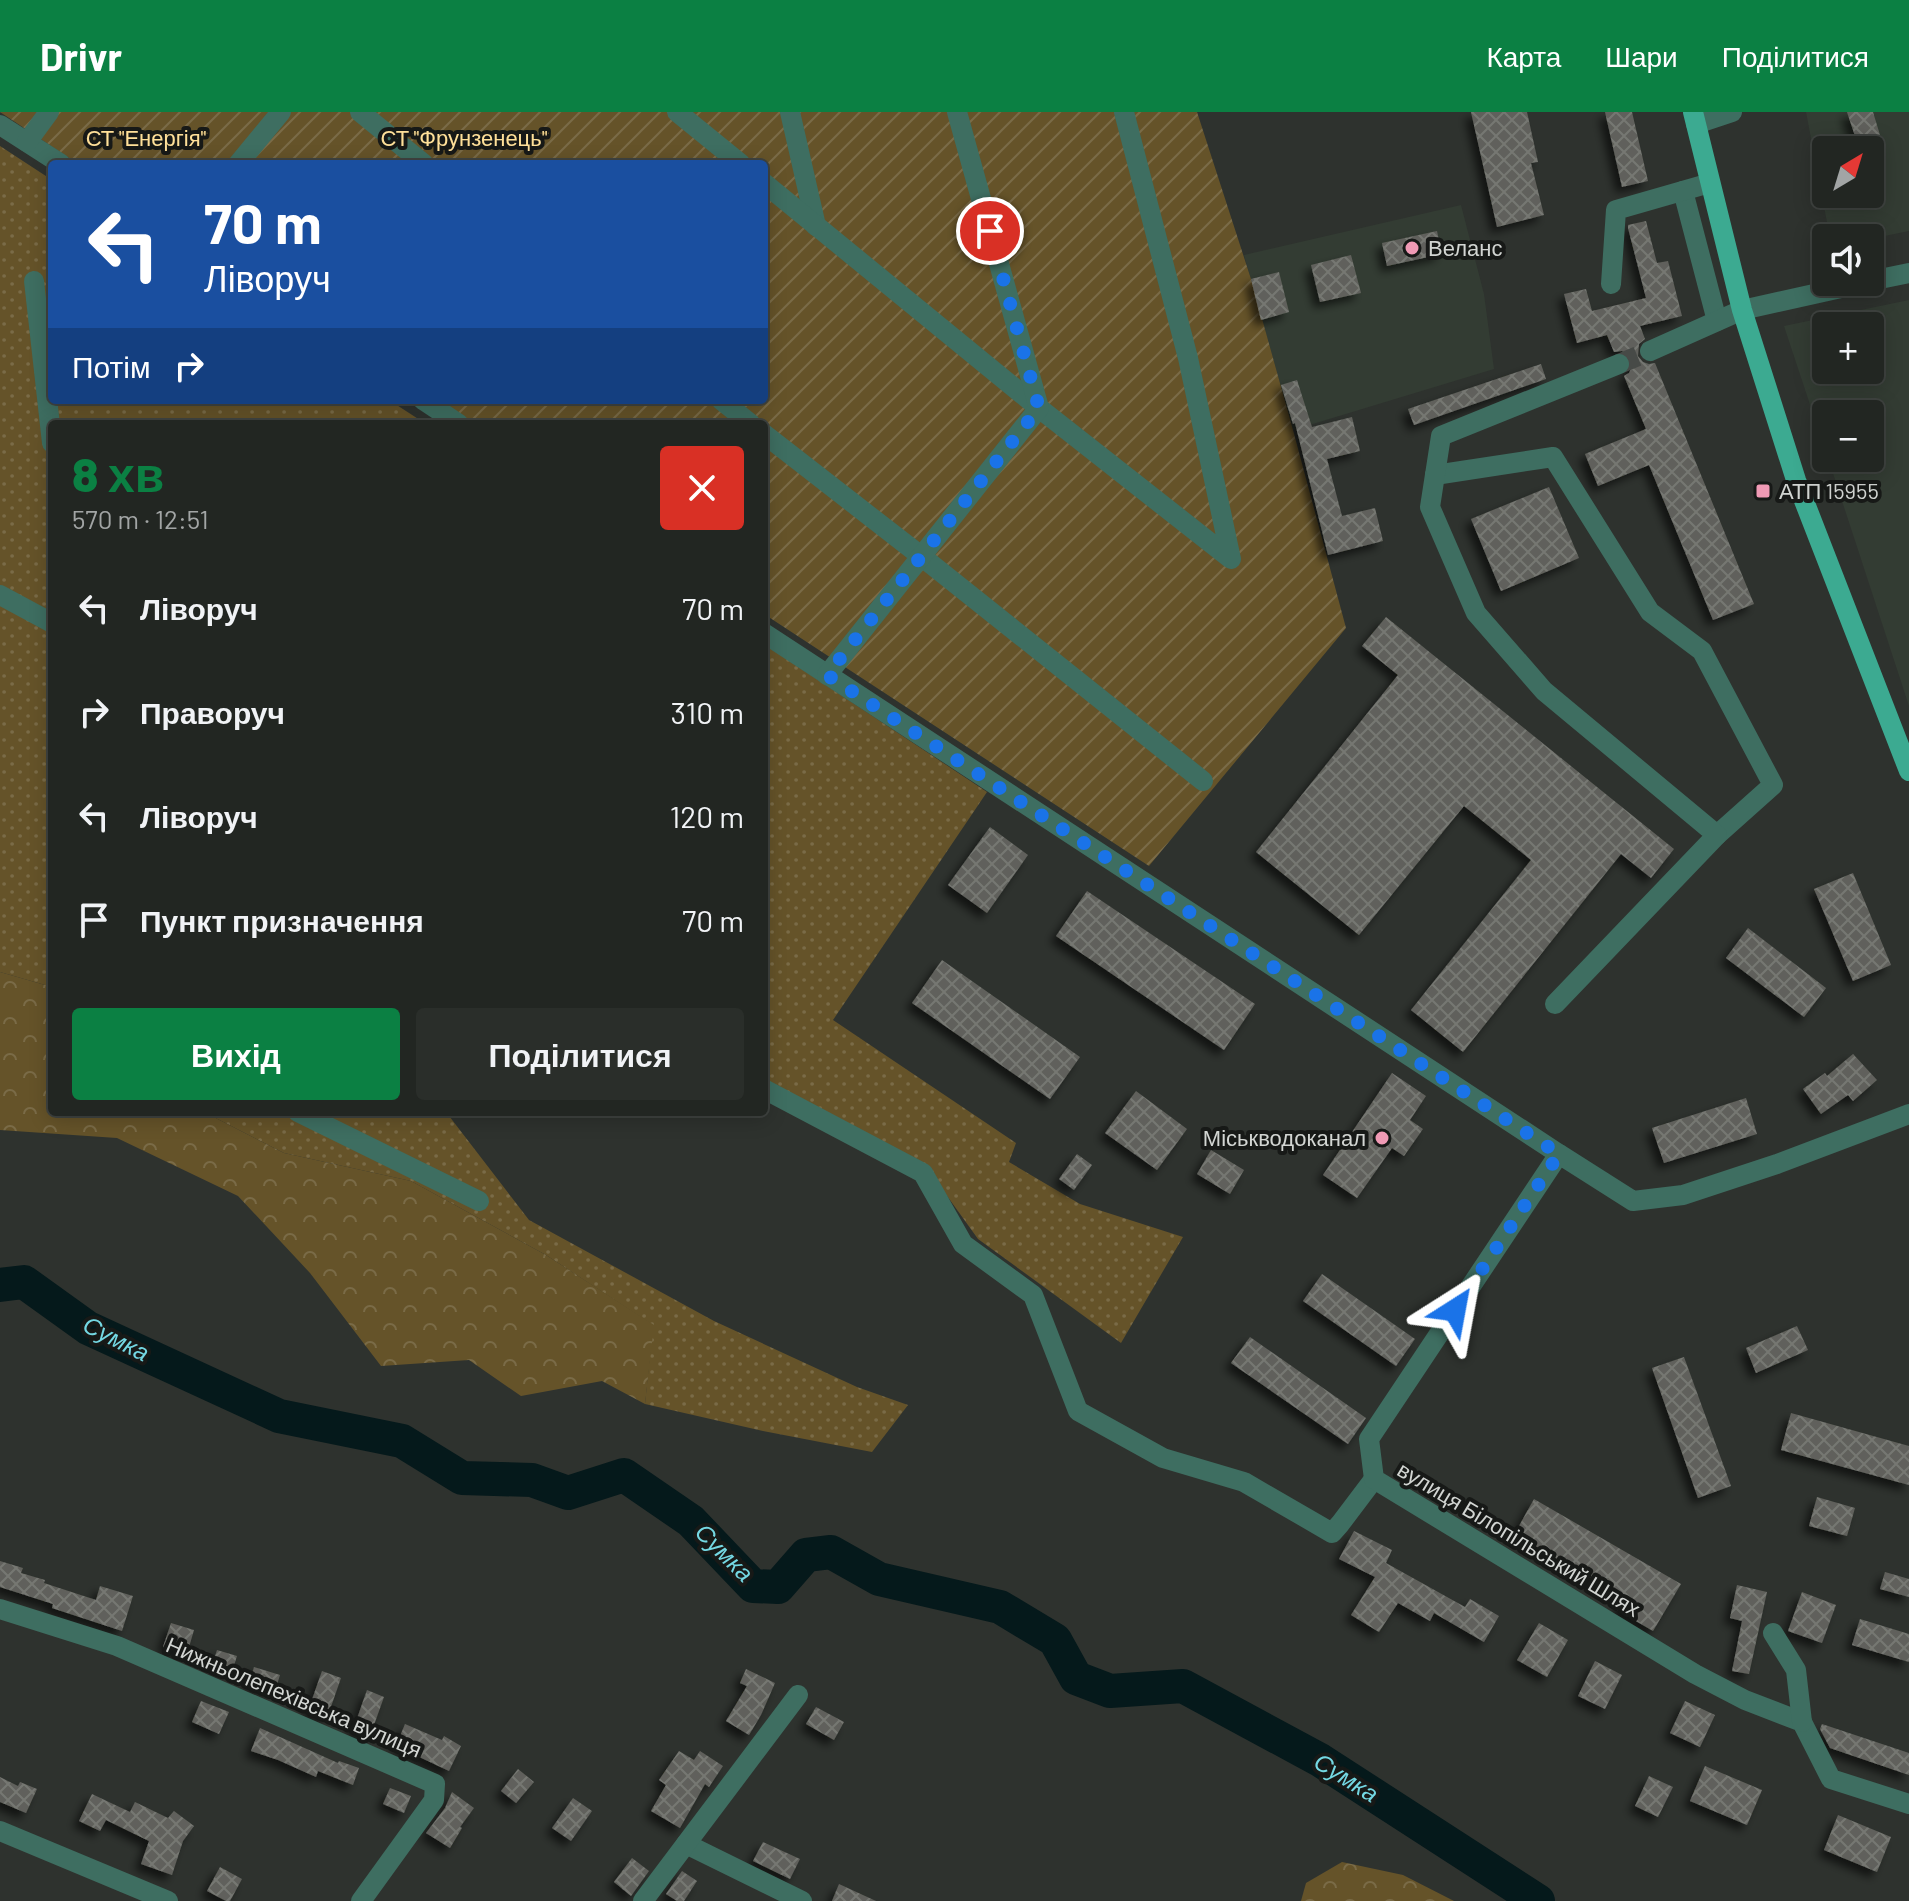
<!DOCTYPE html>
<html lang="uk">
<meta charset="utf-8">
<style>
body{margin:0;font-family:Barlow,sans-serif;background:#2a2e2a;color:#f1f3f6;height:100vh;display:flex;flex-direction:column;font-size:30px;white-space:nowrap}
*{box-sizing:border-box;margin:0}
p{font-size:26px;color:#a2a5a5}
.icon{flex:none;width:44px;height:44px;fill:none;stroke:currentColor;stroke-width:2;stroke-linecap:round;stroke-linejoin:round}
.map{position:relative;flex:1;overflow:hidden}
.sheet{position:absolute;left:48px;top:308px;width:720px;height:696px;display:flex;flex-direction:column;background:#222622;border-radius:8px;box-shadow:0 4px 20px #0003,0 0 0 2px #3f4340}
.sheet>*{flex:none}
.guide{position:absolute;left:48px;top:48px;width:720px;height:244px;border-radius:8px;box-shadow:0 4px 20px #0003,0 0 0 2px #3f4340;background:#1a4fa0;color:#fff;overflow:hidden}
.needle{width:52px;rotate:38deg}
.controls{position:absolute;left:1812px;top:24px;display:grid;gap:16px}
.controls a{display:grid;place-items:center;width:72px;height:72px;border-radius:8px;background:#222622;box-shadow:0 4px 20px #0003,0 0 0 2px #3f4340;font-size:40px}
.pin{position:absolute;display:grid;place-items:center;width:68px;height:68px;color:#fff;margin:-34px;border:4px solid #fff;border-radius:50%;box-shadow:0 2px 8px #0007}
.me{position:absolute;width:88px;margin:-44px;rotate:34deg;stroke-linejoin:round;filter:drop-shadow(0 0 6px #0008)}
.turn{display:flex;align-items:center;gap:28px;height:168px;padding:0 24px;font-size:36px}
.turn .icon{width:104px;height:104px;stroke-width:2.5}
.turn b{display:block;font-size:56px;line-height:68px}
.then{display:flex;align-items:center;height:76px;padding:0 24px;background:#0003;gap:16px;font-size:30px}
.round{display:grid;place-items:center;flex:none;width:84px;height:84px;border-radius:8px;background:#2a2e2a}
.head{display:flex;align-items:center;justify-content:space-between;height:136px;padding:0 24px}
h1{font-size:48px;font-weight:800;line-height:60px;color:#0b8043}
.cta{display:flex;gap:16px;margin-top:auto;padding:16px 24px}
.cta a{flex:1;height:92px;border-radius:8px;background:#0b8043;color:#fff;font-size:32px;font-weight:800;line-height:92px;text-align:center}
.cta a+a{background:#2a2e2a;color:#f1f3f6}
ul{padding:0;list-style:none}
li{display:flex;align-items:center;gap:24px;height:104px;padding:0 24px}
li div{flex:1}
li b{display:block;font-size:30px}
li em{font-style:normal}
header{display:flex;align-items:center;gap:48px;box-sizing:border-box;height:112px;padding:0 40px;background:#0b8043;color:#fff}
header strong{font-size:38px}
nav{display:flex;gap:44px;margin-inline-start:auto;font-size:28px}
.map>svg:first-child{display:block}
.built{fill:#333c33;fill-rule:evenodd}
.grass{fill:url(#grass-dots)}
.forest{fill:url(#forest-crowns)}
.garden{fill:url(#garden-furrows)}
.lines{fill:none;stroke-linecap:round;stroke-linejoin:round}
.river{stroke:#05191b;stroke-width:34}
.building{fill:url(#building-cross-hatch);filter:url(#shadow)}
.minor-tunnel{stroke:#474a47;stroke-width:20;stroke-dasharray:20 10;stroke-linecap:butt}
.minor{stroke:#3e6e61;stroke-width:20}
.major{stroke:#3caa91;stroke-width:20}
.route{stroke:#1a73e8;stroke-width:14;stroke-dasharray:0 25.2}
.poi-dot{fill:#f09ab5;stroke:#171917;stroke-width:3}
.labels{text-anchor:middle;stroke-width:8;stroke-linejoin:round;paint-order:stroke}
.park-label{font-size:22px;fill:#ffe099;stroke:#171917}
.poi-label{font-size:22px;fill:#d2d5d2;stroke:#171917;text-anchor:start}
.street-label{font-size:22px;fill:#d2d5d2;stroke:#171917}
.water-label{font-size:24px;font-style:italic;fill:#74d8e3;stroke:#171917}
</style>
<header>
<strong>Drivr</strong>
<nav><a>Карта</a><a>Шари</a><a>Поділитися</a></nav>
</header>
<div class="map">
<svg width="1909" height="1789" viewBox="0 0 1909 1789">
<defs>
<pattern id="grass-dots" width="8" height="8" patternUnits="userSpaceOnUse" patternTransform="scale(2)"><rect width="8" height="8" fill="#655329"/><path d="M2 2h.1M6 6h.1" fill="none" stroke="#7a6b47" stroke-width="1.8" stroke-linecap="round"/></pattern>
<pattern id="forest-crowns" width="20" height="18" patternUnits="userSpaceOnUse" patternTransform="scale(2)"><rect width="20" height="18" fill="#655329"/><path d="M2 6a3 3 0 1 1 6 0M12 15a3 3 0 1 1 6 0" fill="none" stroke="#7a6b47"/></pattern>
<pattern id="garden-furrows" width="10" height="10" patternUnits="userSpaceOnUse" patternTransform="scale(2)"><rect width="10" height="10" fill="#655329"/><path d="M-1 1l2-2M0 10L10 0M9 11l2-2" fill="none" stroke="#7a6b47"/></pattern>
<pattern id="building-cross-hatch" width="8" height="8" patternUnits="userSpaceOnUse" patternTransform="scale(2)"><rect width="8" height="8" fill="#60615b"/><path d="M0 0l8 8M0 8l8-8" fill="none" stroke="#767772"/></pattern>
<filter id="shadow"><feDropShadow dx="-6" dy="6" stdDeviation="4" flood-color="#0009"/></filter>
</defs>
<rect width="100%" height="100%" fill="#2e322e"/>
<g class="built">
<path d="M1806 0H1909V119L1870 127V126H1830ZM1826 38H1870V82H1826Z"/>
<path d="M1461 93 1484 182 1494 257 1293 318 1244 143Z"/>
<path d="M1909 188V594L1828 346H1870V302H1826V341L1784 214ZM1826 214H1870V258H1826Z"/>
</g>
<g class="grass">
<path d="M0 34 52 68V288H389L426 312H52V875L0 860Z"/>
<path d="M764 532 987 680 833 908 1016 1031 1009 1050 1080 1092 1183 1125 1121 1231 978 1127 927 1056 764 975Z"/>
<path d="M204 1000H446L529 1108 714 1209 857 1275 908 1293 872 1340 763 1319 645 1292 653 1213 546 1143 411 1069 284 1041Z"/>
</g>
<g class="forest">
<path d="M0 860 52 875V1000H204L284 1041 411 1069 546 1143 654 1213 645 1292 602 1269 521 1284 469 1248 381 1254 310 1161 238 1084 117 1026 0 1018Z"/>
<path d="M1342 1750 1403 1763 1454 1789H1301L1306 1771Z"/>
</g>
<path class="garden" d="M0 0H1197L1251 167 1293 318 1346 516 1149 754 764 502V312H474L438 288H764V52H78Z"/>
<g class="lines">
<path class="river" d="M0 1173 24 1170 88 1216 279 1304 402 1329 462 1366 532 1368 568 1381 624 1363 691 1409 753 1474 778 1475 806 1443 831 1440 879 1467 1000 1495 1055 1528 1076 1566 1110 1579 1183 1574 1320 1648 1538 1789"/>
</g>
<g class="building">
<path d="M1471 0H1527L1538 50 1531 51 1544 103 1497 115Z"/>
<path d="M1605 0H1632L1648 69 1622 75Z"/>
<path d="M1847 0H1873L1880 23 1857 30Z"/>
<path d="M1646 109 1657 151 1668 149 1682 204 1640 214 1645 227 1639 232 1638 244 1643 250 1649 252 1655 251 1754 492 1713 508 1649 353 1598 374 1585 342 1646 317 1624 264 1629 261 1632 255 1631 246 1622 239 1614 240 1607 223 1577 231 1564 182 1586 177 1592 199 1646 186 1628 116V113Z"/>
<path d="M1437 119 1442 142 1387 154 1382 131Z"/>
<path d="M1351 143 1361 181 1320 190 1311 153Z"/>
<path d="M1279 160 1289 200 1261 208 1251 167Z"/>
<path d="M1541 252 1546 267 1414 313 1408 297Z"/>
<path d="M1297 268 1312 315 1352 305 1360 339 1327 347 1342 404 1375 396 1383 429 1328 443 1295 311 1293 312 1281 273Z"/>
<path d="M1549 375 1579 446 1501 479 1471 407Z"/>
<path d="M1386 505 1674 737 1651 766 1621 742 1463 940 1411 898 1531 748 1464 694 1359 823 1256 740 1398 563 1362 534Z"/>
<path d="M990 715 1028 743 987 801 948 773Z"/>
<path d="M1853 761 1891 853 1853 869 1814 777Z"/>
<path d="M1087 779 1255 892 1224 938 1056 824Z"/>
<path d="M1748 816 1826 876 1804 905 1726 846Z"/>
<path d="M942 848 1080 945 1050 987 912 891Z"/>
<path d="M1853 942 1877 968 1853 989 1848 983 1821 1002 1803 977 1825 961 1827 964Z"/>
<path d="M1392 961 1426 984 1410 1008 1423 1017 1404 1044 1392 1036 1357 1086 1323 1063Z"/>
<path d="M1136 979 1187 1017 1157 1058 1105 1021Z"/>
<path d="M1746 986 1757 1022 1664 1051 1652 1016Z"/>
<path d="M1211 1038 1244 1058 1230 1082 1197 1062Z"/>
<path d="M1077 1042 1092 1053 1074 1078 1059 1067Z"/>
<path d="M1322 1162 1415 1227 1396 1254 1303 1189Z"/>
<path d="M1797 1214 1808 1238 1756 1261 1746 1236Z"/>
<path d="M1250 1225 1366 1306 1348 1332 1231 1251Z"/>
<path d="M1684 1245 1731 1374 1698 1386 1652 1256Z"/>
<path d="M1791 1301 1909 1334V1373L1781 1338Z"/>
<path d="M1817 1385 1855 1396 1847 1424 1809 1414Z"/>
<path d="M1534 1387 1681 1472 1653 1519 1617 1498 1624 1487 1514 1423Z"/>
<path d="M1354 1419 1392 1438 1386 1451 1465 1495 1470 1487 1499 1504 1484 1530 1434 1501 1430 1509 1398 1491 1379 1520 1351 1503 1375 1465 1339 1447Z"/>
<path d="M0 1449 23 1456 21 1461 45 1468 44 1471 96 1488 100 1474 133 1484 122 1519 52 1496 53 1492 0 1475Z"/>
<path d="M1885 1460 1909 1467V1485L1880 1477Z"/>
<path d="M1737 1473 1767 1480 1749 1562 1732 1559 1742 1509 1730 1506Z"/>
<path d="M1802 1480 1836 1493 1822 1531 1788 1519Z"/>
<path d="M1860 1507 1909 1522V1550L1852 1533Z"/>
<path d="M171 1511 194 1518 187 1542 163 1535Z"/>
<path d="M1539 1511 1568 1528 1547 1565 1517 1548Z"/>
<path d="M217 1538 237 1544 232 1560 212 1554Z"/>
<path d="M1595 1549 1622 1563 1605 1597 1578 1584Z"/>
<path d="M254 1555 280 1563 275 1579 249 1572Z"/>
<path d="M746 1557 775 1571 761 1603 749 1623 726 1609 747 1574 740 1571Z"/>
<path d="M322 1559 341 1566 327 1606 308 1599Z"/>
<path d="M367 1578 384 1585 370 1624 353 1618Z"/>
<path d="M201 1589 229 1600 219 1622 192 1610Z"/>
<path d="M1685 1589 1715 1603 1700 1635 1670 1621Z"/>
<path d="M816 1595 844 1610 834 1628 806 1612Z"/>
<path d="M405 1612 442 1628 444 1624 461 1634 449 1659 396 1634Z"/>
<path d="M1822 1612 1909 1641V1663L1830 1636 1820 1617Z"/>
<path d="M260 1616 338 1651 339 1649 359 1656 353 1673 318 1659 316 1665 278 1648 251 1639Z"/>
<path d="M679 1639 694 1648 700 1639 723 1654 709 1675 705 1672 680 1716 651 1699 666 1673 659 1668Z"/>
<path d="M1705 1654 1762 1678 1747 1713 1690 1689Z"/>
<path d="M518 1657 534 1670 516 1691 501 1679Z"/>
<path d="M1649 1664 1673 1675 1658 1705 1635 1694Z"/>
<path d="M0 1665 18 1674 20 1670 37 1677 26 1701 0 1690Z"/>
<path d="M390 1676 411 1684 404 1701 383 1692Z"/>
<path d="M452 1680 474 1696 460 1715 462 1716 450 1736 426 1721 445 1696Z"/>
<path d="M92 1682 130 1700 135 1690 168 1706 174 1699 194 1714 183 1729 172 1763 141 1752 149 1729 106 1708 100 1719 79 1709Z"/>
<path d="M573 1686 592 1699 571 1729 552 1716Z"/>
<path d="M1838 1703 1891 1725 1877 1760 1824 1738Z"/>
<path d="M763 1730 800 1747 790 1767 753 1749Z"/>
<path d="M632 1746 649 1759 631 1784 614 1770Z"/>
<path d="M220 1755 242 1767 230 1789H226L207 1779Z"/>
<path d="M682 1759 697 1769 684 1789H677L666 1782Z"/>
<path d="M839 1772 876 1789H832Z"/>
</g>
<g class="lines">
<path class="minor-tunnel" d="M1619 252 1650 239"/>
<g class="minor">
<path d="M360 0 424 52"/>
<path d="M677 0 741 52"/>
<path d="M790 0 816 114"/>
<path d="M1696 12 1732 0"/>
<path d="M0 13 61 52"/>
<path d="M27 30 49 0"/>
<path d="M238 52 281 0"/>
<path d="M764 71 1039 296 1231 447 1188 246 1124 0"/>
<path d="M1683 79 1717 209"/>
<path d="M34 169 52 331"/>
<path d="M1870 169 1909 161"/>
<path d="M1611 172 1616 98 1710 71"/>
<path d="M1650 239 1742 198 1868 170"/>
<path d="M423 288 459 312"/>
<path d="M721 288 751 312"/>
<path d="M764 322 921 444 1203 669"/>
<path d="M1435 363 1553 345 1650 500 1702 539 1773 673 1717 723"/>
<path d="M0 483 52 511"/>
<path d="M764 521 1559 1042"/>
<path d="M827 563 1039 296 957 0"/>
<path d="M1555 892 1717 723 1544 579 1476 501 1430 395 1441 324 1619 252"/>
<path d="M764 977 923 1061 963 1132 1033 1183 1078 1299 1163 1346 1244 1370 1332 1421 1340 1412 1374 1367"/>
<path d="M298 1000 479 1089"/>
<path d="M1909 1002 1777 1052 1683 1083 1633 1089 1559 1042 1369 1327 1374 1367 1695 1562 1745 1588 1802 1610 1831 1667 1909 1692"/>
<path d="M0 1497 117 1534 435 1672 434 1688 361 1789"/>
<path d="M1773 1521 1796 1558 1802 1610"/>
<path d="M0 1719 168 1789"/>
<path d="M686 1732 802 1789"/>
<path d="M643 1789 798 1583"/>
</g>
<path class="major" d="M1693 0 1742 198 1796 368 1909 659"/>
</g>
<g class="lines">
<path class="route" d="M990 119 1039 296 827 563 1559 1042 1455 1198"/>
</g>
<g class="poi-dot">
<circle cx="1412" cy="136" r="8"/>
<rect x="1755" y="371" width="16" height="16" rx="4"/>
<circle cx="1382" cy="1026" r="8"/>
</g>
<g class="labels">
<g class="park-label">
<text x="146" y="34">СТ "Енергія"</text>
<text x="464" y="34">СТ "Фрунзенець"</text>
</g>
<g class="poi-label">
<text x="1428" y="144">Веланс</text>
<text x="1779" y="387">АТП 15955</text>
<text x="1366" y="1034" text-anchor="end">Міськводоканал</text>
</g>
<g class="street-label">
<text transform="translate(1519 1427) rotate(31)" y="8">вулиця Білопільський Шлях</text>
<text transform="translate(294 1585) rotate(23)" y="8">Нижньолепехівська вулиця</text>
</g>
<g class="water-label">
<text transform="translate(116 1227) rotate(27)" y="8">Сумка</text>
<text transform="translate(724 1441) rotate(45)" y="8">Сумка</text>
<text transform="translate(1346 1666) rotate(32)" y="8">Сумка</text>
</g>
</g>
</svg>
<div class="controls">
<a><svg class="needle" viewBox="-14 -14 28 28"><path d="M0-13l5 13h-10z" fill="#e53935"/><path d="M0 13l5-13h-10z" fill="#a2a5a5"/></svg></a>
<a><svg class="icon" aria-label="sound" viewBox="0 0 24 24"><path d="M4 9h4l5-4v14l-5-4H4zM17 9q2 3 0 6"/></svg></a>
<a>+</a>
<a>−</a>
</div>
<div class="pin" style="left:990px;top:119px;background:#d93025"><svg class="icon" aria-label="arrive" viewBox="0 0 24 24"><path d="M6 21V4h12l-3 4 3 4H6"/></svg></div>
<svg class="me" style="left:1455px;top:1198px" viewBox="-20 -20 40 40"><path d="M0-17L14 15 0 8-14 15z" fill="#1a73e8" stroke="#fff" stroke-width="4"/></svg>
<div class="guide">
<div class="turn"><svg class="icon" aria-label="left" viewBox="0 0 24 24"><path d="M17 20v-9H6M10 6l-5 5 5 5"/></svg><div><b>70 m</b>Ліворуч</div></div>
<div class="then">Потім<svg class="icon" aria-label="right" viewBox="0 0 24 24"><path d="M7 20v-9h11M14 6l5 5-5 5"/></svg></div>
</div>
<section class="sheet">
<div class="head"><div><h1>8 хв</h1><p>570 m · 12:51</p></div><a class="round" style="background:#d93025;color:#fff"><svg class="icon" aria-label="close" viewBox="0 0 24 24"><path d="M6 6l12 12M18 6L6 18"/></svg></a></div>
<ul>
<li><svg class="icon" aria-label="left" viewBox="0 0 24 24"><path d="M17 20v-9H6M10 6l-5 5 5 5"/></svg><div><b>Ліворуч</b></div><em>70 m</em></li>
<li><svg class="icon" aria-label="right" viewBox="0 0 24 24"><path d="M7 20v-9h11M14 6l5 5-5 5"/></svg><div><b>Праворуч</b></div><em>310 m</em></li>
<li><svg class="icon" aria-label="left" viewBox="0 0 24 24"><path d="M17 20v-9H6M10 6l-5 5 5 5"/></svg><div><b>Ліворуч</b></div><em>120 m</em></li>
<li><svg class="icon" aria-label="arrive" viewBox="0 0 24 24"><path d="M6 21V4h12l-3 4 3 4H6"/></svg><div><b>Пункт призначення</b></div><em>70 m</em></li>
</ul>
<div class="cta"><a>Вихід</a><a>Поділитися</a></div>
</section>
</div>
